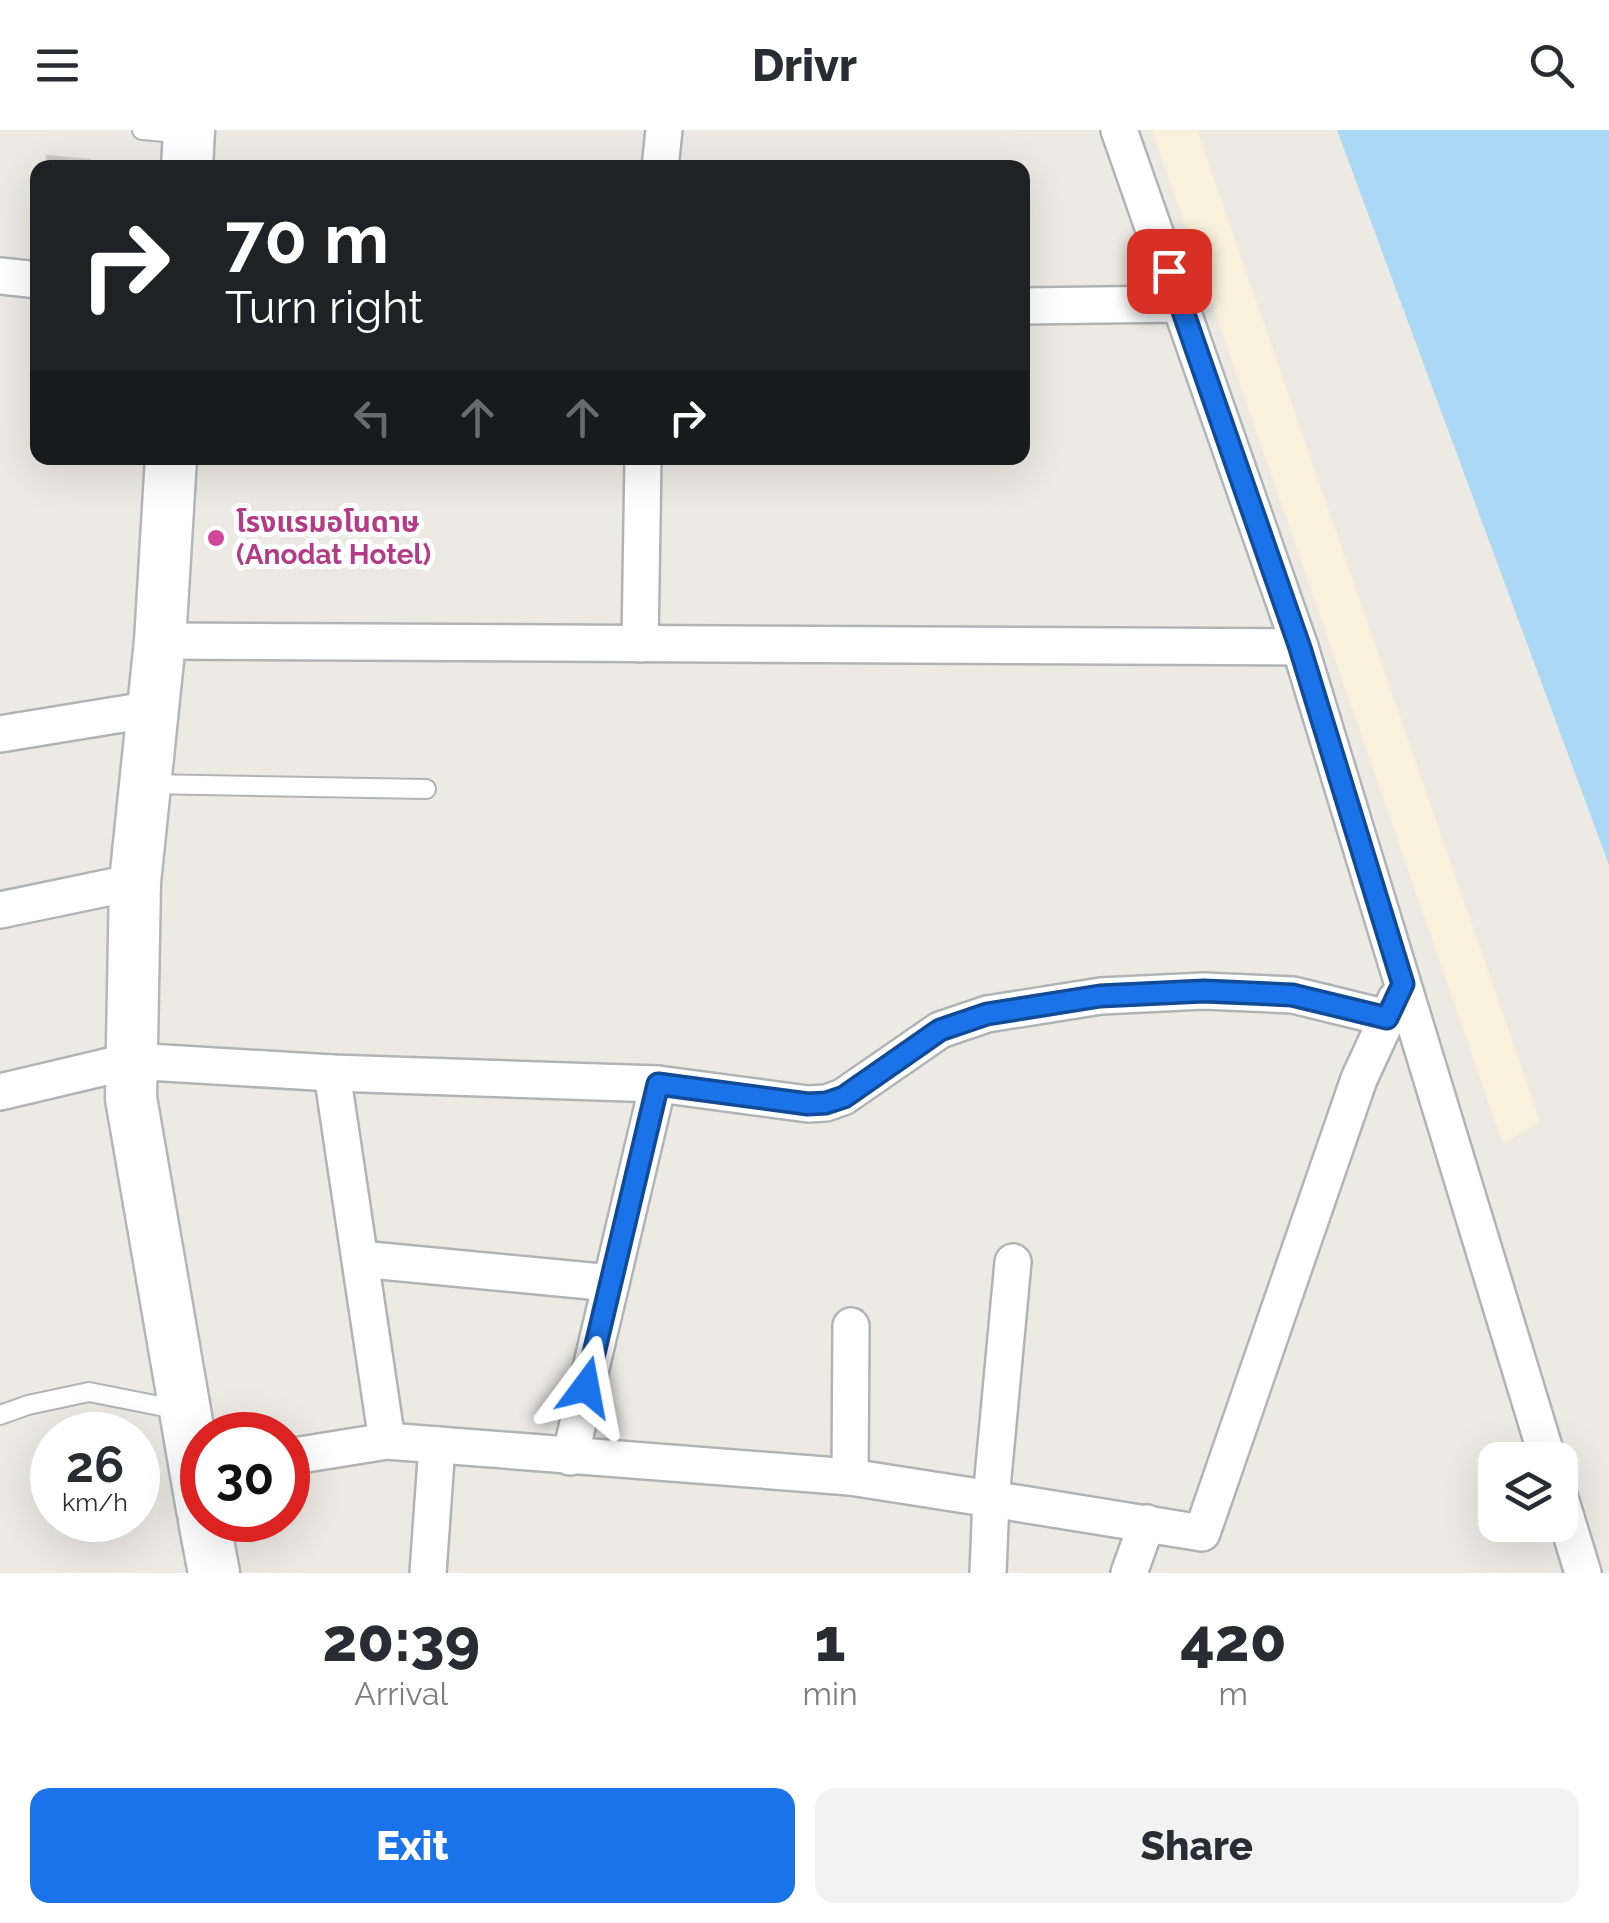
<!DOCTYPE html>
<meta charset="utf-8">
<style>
body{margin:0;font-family:Raleway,"Noto Sans Thai",sans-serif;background:#f2f2f3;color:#2b2b33;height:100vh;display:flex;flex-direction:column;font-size:38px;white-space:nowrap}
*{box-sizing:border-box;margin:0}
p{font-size:32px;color:#7c7c81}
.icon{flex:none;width:55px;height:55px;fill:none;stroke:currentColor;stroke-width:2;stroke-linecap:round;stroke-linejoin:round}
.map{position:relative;height:1443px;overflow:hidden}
.drawer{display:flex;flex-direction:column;background:#fff;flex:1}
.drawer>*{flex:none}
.guide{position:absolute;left:30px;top:30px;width:1000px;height:305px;border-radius:20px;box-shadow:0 10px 40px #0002;background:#202124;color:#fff;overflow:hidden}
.fabs{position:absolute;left:1478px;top:1312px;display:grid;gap:20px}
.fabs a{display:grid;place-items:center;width:100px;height:100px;border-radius:20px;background:#fff;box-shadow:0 10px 40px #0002;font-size:50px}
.speed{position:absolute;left:30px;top:1282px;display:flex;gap:20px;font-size:50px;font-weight:700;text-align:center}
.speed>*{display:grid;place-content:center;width:130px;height:130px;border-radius:50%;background:#fff;box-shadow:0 10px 40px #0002;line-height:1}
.speed small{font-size:25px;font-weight:400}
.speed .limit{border:15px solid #d22;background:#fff;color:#111}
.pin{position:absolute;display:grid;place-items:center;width:85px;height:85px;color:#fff;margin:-42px;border-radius:20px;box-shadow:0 5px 15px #0006}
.me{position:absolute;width:110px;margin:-55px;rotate:13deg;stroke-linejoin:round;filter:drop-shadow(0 0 8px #0008)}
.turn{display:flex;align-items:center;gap:35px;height:210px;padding:0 30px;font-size:45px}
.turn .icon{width:130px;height:130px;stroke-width:2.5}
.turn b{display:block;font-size:70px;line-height:85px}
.lanes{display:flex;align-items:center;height:95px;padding:0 30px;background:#0003;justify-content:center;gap:50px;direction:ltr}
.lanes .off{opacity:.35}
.eta{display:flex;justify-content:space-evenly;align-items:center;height:170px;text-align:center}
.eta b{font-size:60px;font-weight:800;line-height:70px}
.cta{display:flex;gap:20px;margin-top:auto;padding:20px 30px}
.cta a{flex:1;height:115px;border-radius:20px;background:#1a73e8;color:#fff;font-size:40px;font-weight:800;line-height:115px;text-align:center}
.cta a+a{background:#f2f2f3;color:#2b2b33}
header{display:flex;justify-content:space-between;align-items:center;height:130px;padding:0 30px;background:#fff;font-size:45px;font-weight:800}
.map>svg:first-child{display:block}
.commercial{fill:#faf1dc}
.water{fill:#abd8f5}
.building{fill:#c8c5c0;stroke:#d1ccc3;stroke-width:2.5}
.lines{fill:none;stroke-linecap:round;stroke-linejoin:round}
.service-casing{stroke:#b1b4b7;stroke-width:22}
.minor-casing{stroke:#b1b4b7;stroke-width:40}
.secondary-casing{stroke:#b3b6ba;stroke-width:55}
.service{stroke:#fff;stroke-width:18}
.minor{stroke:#fff;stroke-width:35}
.secondary{stroke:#fff;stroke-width:50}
.route-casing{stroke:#114b97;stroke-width:25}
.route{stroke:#1a73e8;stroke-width:18}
.hotel-dot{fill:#d1479c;stroke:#fff;stroke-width:4}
.labels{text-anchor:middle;stroke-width:10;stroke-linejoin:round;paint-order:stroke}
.hotel-label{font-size:28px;font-weight:bold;fill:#b23c85;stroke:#fff;text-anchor:start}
</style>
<header><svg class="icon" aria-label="menu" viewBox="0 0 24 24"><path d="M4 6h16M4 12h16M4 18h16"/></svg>Drivr<svg class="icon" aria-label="search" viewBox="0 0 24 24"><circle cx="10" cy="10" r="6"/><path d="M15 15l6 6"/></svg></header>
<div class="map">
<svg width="1609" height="1443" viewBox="0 0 1609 1443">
<rect width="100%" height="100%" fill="#edeae4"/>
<path class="commercial" d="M1152 0H1197L1540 991 1503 1014Z"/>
<path class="water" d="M1337 0H1609V735Z"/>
<path class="building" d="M47 26 89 30 87 38H46Z"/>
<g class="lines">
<g class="service-casing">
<g id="service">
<path d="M142 0 188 4"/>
<path d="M146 654 426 659"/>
<path d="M0 1285 28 1275 89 1262 180 1280"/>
</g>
</g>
<g class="minor-casing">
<g id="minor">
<path d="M1119 0 1300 517 1548 1330"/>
<path d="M660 38 664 0"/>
<path d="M0 146 38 150"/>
<path d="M1022 176 1181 174"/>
<path d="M160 511 1300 517"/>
<path d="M640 514 643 328"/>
<path d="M0 604 153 579"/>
<path d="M0 780 135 752"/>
<path d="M332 943 387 1311"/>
<path d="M0 962 131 931 332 943 658 954 808 974 826 973 843 967 940 900 987 884 1101 866 1204 861 1293 865 1387 888"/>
<path d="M360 1129 611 1153"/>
<path d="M1013 1132 991 1369 1202 1403 1359 949 1396 869"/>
<path d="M288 1327 387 1311 850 1347 991 1369 988 1443"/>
<path d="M570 1327 658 954"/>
<path d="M850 1347 851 1196"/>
<path d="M1560 1368 1583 1443"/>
<path d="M428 1443 437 1315"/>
<path d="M1129 1443 1147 1393"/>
</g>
</g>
<g class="secondary-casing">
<g id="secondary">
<path d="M187 38 189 0"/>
<path d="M171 328 160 511 135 752 131 968 202 1379"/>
<path d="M204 1390 214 1443"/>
</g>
</g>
<use href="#service" class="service"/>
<use href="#minor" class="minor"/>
<use href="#secondary" class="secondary"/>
</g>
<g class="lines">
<g class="route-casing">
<path id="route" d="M586 1257 658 954 808 974 826 973 844 967 940 900 987 884 1100 866 1204 861 1292 865 1387 888 1403 854 1300 518 1169 141"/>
</g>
<use href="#route" class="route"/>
</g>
<circle class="hotel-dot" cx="216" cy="408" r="10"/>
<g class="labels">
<g class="hotel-label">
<text x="236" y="402">โรงแรมอโนดาษ<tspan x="236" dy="32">(Anodat Hotel)</tspan></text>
</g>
</g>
</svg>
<div class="fabs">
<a><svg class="icon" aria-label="layers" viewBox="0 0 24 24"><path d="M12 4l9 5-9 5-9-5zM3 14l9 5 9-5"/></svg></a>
</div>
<div class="speed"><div>26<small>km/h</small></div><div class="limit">30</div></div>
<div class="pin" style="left:1169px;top:141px;background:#d93025"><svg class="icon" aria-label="arrive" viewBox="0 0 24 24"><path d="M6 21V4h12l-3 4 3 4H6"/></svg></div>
<svg class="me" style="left:586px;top:1257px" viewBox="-20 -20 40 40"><path d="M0-17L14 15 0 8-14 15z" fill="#1a73e8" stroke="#fff" stroke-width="4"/></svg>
<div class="guide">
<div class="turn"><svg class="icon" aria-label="right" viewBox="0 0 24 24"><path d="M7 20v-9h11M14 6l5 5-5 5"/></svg><div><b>70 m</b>Turn right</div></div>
<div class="lanes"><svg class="icon off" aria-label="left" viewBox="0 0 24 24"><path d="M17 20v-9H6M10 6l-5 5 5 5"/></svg><svg class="icon off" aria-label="ahead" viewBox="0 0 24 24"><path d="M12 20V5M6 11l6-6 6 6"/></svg><svg class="icon off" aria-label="ahead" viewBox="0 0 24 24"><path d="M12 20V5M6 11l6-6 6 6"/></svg><svg class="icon" aria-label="right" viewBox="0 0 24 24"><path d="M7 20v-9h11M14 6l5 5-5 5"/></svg></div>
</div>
</div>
<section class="drawer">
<div class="eta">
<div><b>20:39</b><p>Arrival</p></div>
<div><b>1</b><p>min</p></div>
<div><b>420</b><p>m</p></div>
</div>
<div class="cta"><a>Exit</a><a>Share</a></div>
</section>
